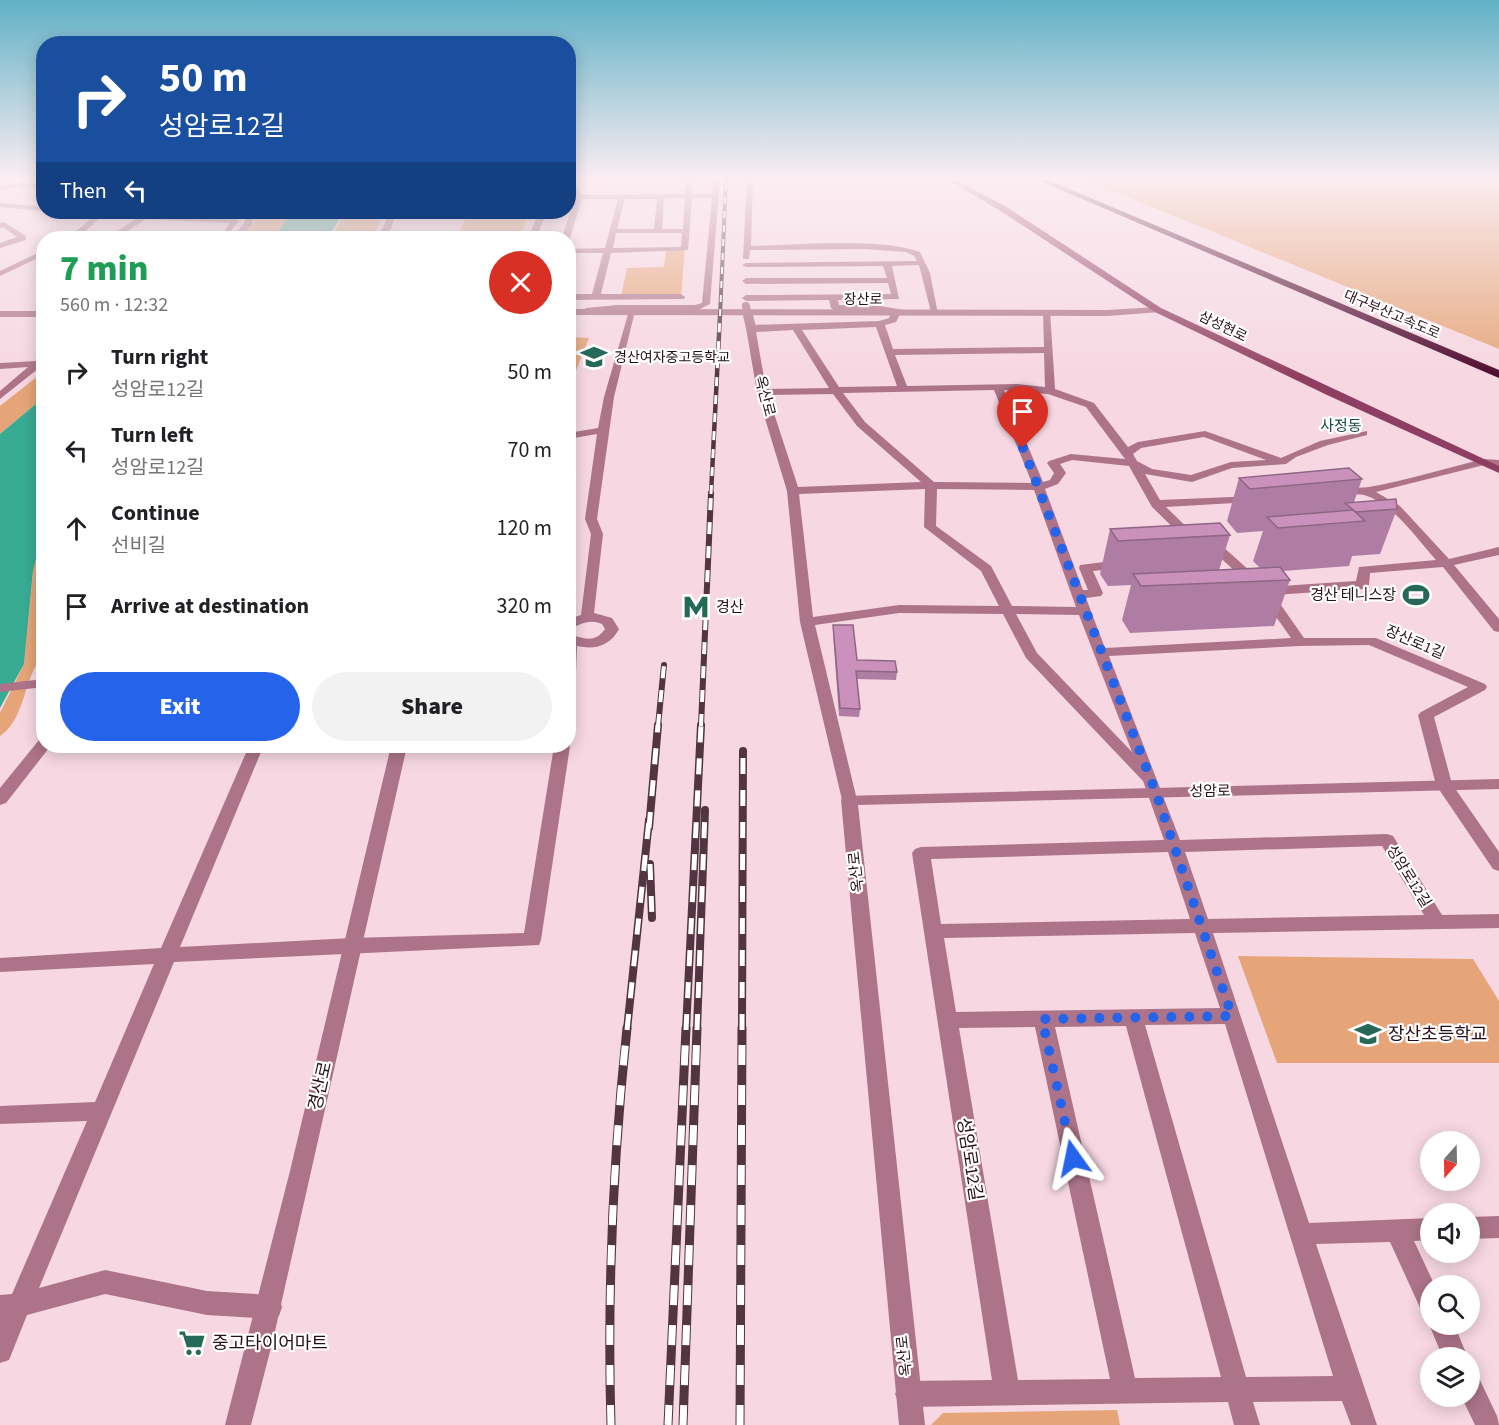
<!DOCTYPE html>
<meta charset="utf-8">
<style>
body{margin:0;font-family:"Source Sans 3","Noto Sans KR",sans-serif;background:#f2f2f2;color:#202124;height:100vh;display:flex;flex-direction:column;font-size:22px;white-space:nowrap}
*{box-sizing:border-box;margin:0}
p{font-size:20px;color:#757577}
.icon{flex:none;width:33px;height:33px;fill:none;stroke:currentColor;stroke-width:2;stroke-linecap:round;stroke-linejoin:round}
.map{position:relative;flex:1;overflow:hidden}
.panel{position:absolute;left:36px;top:231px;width:540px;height:522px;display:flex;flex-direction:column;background:#fff;border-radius:24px;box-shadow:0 3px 15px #0003}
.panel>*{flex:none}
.guide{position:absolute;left:36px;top:36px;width:540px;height:183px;border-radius:24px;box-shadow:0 3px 15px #0003;background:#1a4fa0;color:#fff;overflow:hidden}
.needle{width:39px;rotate:200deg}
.fabs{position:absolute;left:1420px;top:1131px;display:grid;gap:12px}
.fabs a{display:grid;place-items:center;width:60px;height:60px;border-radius:50%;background:#fff;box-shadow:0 3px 15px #0003;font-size:30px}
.pin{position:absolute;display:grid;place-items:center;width:51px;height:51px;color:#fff;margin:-62px -26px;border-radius:50% 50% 50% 0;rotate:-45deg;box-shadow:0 0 6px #0007}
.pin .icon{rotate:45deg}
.me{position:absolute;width:66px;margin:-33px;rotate:348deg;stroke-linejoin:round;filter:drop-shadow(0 0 4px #0008)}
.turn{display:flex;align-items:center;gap:21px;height:126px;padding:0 24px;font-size:27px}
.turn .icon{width:78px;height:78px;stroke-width:2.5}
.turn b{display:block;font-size:42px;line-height:51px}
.then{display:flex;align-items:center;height:57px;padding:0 24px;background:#0003;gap:12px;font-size:22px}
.round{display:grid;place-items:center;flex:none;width:63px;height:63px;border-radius:32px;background:#f2f2f2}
.summary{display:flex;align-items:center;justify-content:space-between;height:102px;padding:0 24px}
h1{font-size:36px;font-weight:800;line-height:45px;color:#1e9e55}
.primary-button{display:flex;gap:12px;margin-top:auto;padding:12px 24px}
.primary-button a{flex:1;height:69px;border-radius:36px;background:#2563eb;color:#fff;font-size:24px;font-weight:800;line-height:69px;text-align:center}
.primary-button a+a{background:#f2f2f2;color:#202124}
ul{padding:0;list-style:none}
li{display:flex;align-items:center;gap:18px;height:78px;padding:0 24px}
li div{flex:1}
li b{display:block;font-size:22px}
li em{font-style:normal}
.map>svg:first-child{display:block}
.green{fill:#e5a579}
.water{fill:#38ac93}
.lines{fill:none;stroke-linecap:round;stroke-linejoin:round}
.minor{fill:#ad7489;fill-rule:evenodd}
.tertiary{fill:#ad7489;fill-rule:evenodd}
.secondary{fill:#8e3e60;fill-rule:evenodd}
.motorway{fill:#4b082a;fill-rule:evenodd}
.rail-far4-casing{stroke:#513641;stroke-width:4}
.rail-far3-casing{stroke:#513641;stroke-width:4.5}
.rail-far2-casing{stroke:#513641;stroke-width:6}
.rail-far1-casing{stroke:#513641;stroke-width:8}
.rail-casing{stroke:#513641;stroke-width:9}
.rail-far4{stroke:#fff;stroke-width:2;stroke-dasharray:7;stroke-linecap:butt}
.rail-far3{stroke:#fff;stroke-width:3;stroke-dasharray:9;stroke-linecap:butt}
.rail-far2{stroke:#fff;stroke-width:4;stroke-dasharray:12;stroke-linecap:butt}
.rail-far1{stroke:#fff;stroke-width:5;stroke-dasharray:16;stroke-linecap:butt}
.rail{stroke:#fff;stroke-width:7;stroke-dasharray:20;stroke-linecap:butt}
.minor-bridge-far1{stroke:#ad7489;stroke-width:8}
.minor-bridge{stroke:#ad7489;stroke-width:10}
.wall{fill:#af7da3}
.building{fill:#cb91bd;stroke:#8e6684;stroke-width:1.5}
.route{stroke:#2563eb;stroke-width:10;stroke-dasharray:0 18}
.labels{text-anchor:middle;stroke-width:4.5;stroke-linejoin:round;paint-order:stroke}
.far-street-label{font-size:14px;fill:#290f1a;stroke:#fff}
.far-poi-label{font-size:14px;fill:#290f1a;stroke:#fff;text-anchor:start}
.street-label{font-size:15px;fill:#290f1a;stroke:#fff}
.far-quarter-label{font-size:15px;fill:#154c3f;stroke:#fff}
.poi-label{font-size:15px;fill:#290f1a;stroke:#fff;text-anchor:end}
.near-poi-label{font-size:18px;fill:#290f1a;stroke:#fff;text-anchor:start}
.near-street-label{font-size:18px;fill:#290f1a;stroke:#fff}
</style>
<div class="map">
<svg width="1499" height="1425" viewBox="0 0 1499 1425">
<rect width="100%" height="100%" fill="#f6d7e2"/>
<g class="green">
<path d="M1086 180H1499V349Z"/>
<path d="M256 212H300L285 221 274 238H241L254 223Z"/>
<path d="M338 212H381L379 226 370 238H331L344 215Z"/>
<path d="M468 212H529L522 231H460Z"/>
<path d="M685 248 681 297H621L627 268 664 267 666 250Z"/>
<path d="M569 337 589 338 573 378H569Z"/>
<path d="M43 372V398L0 434V406Z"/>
<path d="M43 519V656C23 677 26 719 0 736V713L24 664 34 563Z"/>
<path d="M1238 956 1473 959 1499 1001V1063H1277Z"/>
<path d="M1117 1410 1120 1425H931L943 1413Z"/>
</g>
<g class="water">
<path d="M300 212H336L342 215 328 238H274L285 221Z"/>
<path d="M43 398V528L33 571 24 664 0 708V434Z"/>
</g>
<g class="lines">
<g class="minor">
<path d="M568 180H574L582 195 685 194 687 180H693L692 194H712L714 180H720L710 304 696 311H635L614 397 597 519 603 534 594 613 612 618 619 629C610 646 595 650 577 646L575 698 568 702V634C583 638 595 644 605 629L602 624C588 618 581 625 568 629V619L581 615 591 534 585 519 597 434 568 439V433L598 428 604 397 629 311 586 314 582 311 586 308 617 305H695L702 303 712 198H692L688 250 611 253 601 294H681L685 297 684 299 568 300V294H592L603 253H568V249L605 248 618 199H582L570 238H562L575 197ZM664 198H685L683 229H662ZM625 199H657L654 229H617ZM616 233H682L681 247 613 248Z"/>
<path d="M747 180H753L751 246C796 245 879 237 920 252L930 273 938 314 931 312 919 265 892 266 899 299 838 300 839 305H874L904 310 905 312 900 314 896 322 885 325 893 349 1044 347 1043 313 1050 311 1055 389 1094 403 1128 447 1138 442 1205 431 1281 458 1320 441 1367 431V435L1328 445 1296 457 1286 464 1232 468 1192 482 1145 474 1160 500 1255 496 1257 498 1251 502 1166 507 1200 540 1222 546 1268 587 1356 581 1359 567 1436 560C1416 538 1394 504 1364 495 1353 492 1341 499 1332 492 1341 485 1358 489 1369 487 1408 480 1446 468 1484 459L1499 460V466L1484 465 1376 492 1400 506 1449 559 1499 547V555L1454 565 1499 619V632L1494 631 1443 567 1370 573 1369 585 1362 589 1274 595 1304 638H1376L1485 684 1487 687 1485 690 1434 717 1452 784 1499 852V871L1493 869 1436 785 1418 715 1421 712 1468 687 1369 645 1300 646 1109 656 1180 840 1387 834 1393 836 1442 915 1499 914V928L1213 933 1309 1223 1431 1218V1240L1414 1241 1435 1286H1431V1315L1422 1312 1390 1242 1316 1244 1377 1425H1351L1342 1401 1253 1402 1260 1425H1234L1228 1402 908 1407 899 1403 895 1394 899 1385 908 1381 992 1380 912 853 915 849 921 847 1164 840 1143 781 1026 658 1003 614 899 613 815 625 857 800 855 804H843L800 622 787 491 757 392 746 328 751 325 879 321 889 318 891 313 835 311 831 308 829 300 746 301 742 298 746 295 891 294 888 283 746 284 742 281 746 278H887L883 266 746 267 742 265 746 263 917 261 914 256 906 252 865 249 750 250 749 259H743ZM876 327 897 386 839 387 802 330ZM793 330 829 388 766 389 756 332ZM1044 353 1045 387 1017 384 907 386 895 355ZM994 390 1032 483 934 482 865 422 843 393ZM1004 390 1048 394 1086 407 1125 459 1071 454 1049 461 1047 463 1054 473 1050 480 1043 482ZM833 394 857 426 921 482 798 487 768 395ZM1204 437 1266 460 1231 462 1191 475 1152 469 1137 461 1133 454 1141 448ZM1072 460 1129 466 1152 507 1192 546 1214 552 1260 594 1291 638 1105 648 1086 598 1101 596 1103 593 1093 571 1121 568 1127 564 1121 560 1080 565 1079 568 1088 590H1083L1045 489 1058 484 1066 473 1060 464ZM925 489 924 527 981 571 999 606 899 605 813 617 799 494ZM937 489 1034 490 1076 607 1012 606 991 566 936 526ZM1016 614 1079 615 1132 752 1037 653ZM1382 846 1424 915 1208 919 1185 852ZM1168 852 1190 919 941 924 931 859ZM1195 933 1220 1008 956 1012 944 938ZM1225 1024 1333 1376 1246 1377 1145 1025ZM1126 1026 1221 1377 1135 1378 1055 1027ZM1035 1027 1110 1379 1018 1380 959 1028Z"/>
<path d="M19 183 44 184V188L19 187 0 190V186Z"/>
<path d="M0 203 44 207V211L0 207Z"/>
<path d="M62 212H103V215L235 219 239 221 226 236 106 238 136 219H98C89 229 79 238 65 238L84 225 92 217 65 214ZM146 219 230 223 224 232 123 234Z"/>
<path d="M248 212H255L252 225 239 238H231L244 224Z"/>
<path d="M539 212H547L536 238H528Z"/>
<path d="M4 222 26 236V240L0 248V243L17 237 3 227 0 228V223Z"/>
<path d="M44 250V255L0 276V271Z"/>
<path d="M44 356V364L0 399V391L28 367 0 369V363L36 361Z"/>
<path d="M568 744 570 746 541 940 539 945 174 962 39 1288 105 1270 207 1291 270 1295 279 1298 282 1307 279 1316 270 1319 207 1315 105 1294 27 1315 9 1360 0 1363V1295L12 1294 87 1121 0 1124V1106L95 1102 154 964 0 972V958L161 948 249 746H320L312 751 261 752 180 947 352 938 524 933 554 746Z"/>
<path d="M1499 1216V1238L1470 1239V1217Z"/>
<path d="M1431 1319V1324H1454L1468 1358H1443L1429 1324Z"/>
<path d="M1470 1374 1479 1378 1497 1416 1499 1425H1475L1461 1396H1470Z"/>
</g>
<g class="tertiary">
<path d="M389 212H396L391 229 383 238H375L383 228Z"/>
<path d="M1158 307 1161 308V312L1107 316 568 315V309L1107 310Z"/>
<rect x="0" y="311" width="44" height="6"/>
<path d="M44 679V687L0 692V684Z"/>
<path d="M44 739V746H51L49 748 6 803 0 805V788L39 740Z"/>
<path d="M391 746H407L273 1340 251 1425H225L290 1171Z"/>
<path d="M1499 779V789L858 805 925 1425H899L841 800 843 796Z"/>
</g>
<path class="secondary" d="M948 180H955L1005 206 1161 308 1499 466V473L1327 395 1155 312 999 210Z"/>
<path class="motorway" d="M1038 180H1048L1499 370V378Z"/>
<g class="rail-far4-casing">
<path id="rail-far4" d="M720 316 726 180"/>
</g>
<g class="rail-far3-casing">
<path id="rail-far3" d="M711 494 720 315"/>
</g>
<g class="rail-far2-casing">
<g id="rail-far2">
<path d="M658 726 664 665"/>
<path d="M701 726 711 493"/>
</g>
</g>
<g class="rail-far1-casing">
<g id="rail-far1">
<path d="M649 828 658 725"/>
<path d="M650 864 652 918"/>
<path d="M627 1030 649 820"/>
<path d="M686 1030 701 725"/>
<path d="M697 1030 705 810"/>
<path d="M742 1030 743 751"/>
</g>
</g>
<g class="rail-casing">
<g id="rail">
<path d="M611 1425C607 1292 613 1160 627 1028"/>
<path d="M668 1425 686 1028"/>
<path d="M683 1425 697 1028"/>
<path d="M740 1425 742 1028"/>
</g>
</g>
<use href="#rail-far4" class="rail-far4"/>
<use href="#rail-far3" class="rail-far3"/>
<use href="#rail-far2" class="rail-far2"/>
<use href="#rail-far1" class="rail-far1"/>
<use href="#rail" class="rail"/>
<path class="minor-bridge-far1" d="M746 306 748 316"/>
<path class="minor-bridge" d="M748 315 751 328"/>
</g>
<g class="wall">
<path d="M1239 478 1362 479 1354 502 1397 509 1380 554 1352 556 1349 566 1283 571 1290 580 1274 626 1130 633 1122 620 1131 585 1108 586 1100 574 1110 529 1230 535 1219 570 1260 568 1253 561 1263 531 1237 533 1227 521Z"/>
<path d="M833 625 857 660 897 672 896 680 857 679 860 709 859 717 839 716 833 633Z"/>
</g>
<g class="building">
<path d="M1349 468 1362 479 1250 489 1239 478Z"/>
<path d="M1396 499 1397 509 1356 512 1345 503Z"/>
<path d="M1353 510 1365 521 1278 528 1267 517Z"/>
<path d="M1220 523 1230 535 1118 541 1110 529Z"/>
<path d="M1280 567 1290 580 1141 586 1133 574Z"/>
<path d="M833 625H853L857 660 895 661 897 672 856 671 860 709 840 708Z"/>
</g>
<linearGradient id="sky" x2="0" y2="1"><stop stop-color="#61b1c6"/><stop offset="0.47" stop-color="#fbedf2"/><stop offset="1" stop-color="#fbedf2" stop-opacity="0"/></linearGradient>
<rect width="1499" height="379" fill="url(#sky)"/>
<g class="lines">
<path class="route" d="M1023 448 1156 793 1232 1016 1042 1019 1073 1158"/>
</g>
<defs>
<g id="school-bare" transform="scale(2.07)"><path d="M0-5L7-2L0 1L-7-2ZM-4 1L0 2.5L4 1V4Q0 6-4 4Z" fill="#266959" stroke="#fff" stroke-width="2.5" paint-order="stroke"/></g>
<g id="stadium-bare" transform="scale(2.07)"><path d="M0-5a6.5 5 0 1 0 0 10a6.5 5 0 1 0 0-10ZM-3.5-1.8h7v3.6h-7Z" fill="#266959" stroke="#fff" stroke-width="2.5" paint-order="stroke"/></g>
<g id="metro-bare" transform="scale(2.07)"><path d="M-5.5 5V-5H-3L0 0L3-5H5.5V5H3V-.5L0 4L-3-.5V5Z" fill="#266959" stroke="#fff" stroke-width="2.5" paint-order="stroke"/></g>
<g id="supermarket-bare" transform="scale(2.07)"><path d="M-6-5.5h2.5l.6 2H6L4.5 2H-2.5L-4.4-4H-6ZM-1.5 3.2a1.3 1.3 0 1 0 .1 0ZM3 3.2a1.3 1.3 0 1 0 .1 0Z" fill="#266959" stroke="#fff" stroke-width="2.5" paint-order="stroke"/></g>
</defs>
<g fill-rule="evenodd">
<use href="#school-bare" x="594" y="357"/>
<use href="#stadium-bare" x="1416" y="595"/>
<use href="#metro-bare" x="696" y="607"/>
<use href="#school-bare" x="1368" y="1034"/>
<use href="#supermarket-bare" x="192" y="1343"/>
</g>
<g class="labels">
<g class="far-street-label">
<text x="863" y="304">장산로</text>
<text transform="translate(1392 314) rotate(23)" y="5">대구부산고속도로</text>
<text transform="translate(1223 326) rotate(26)" y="5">삼성현로</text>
</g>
<g class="far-poi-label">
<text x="614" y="362">경산여자중고등학교</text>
</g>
<g class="street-label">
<text transform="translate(765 396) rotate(75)" y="5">옥산로</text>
<text transform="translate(1415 642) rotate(23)" y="5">장산로1길</text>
<text transform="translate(1210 791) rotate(-1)" y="5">성암로</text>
<text transform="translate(856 872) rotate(-96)" y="5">옥산로</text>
<text transform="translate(1409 876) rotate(58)" y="5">성암로12길</text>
<text transform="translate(904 1356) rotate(-96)" y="5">옥산로</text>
</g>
<g class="far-quarter-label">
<text x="1341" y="431">사정동</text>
</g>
<g class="poi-label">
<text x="1396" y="600">경산 테니스장</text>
<text x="716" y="612" text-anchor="start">경산</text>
</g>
<g class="near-poi-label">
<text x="1388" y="1040">장산초등학교</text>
<text x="212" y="1349">중고타이어마트</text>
</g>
<g class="near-street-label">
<text transform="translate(320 1086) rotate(-77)" y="6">경산로</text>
<text transform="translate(970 1159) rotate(81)" y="6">성암로12길</text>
</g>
</g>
</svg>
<div class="fabs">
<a><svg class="needle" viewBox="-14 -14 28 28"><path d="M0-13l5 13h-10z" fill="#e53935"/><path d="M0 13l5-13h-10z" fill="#757577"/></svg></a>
<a><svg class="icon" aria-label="sound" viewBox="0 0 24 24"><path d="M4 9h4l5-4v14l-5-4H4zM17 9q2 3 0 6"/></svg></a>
<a><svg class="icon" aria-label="search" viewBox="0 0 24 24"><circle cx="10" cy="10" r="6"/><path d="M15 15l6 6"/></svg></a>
<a><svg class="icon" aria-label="layers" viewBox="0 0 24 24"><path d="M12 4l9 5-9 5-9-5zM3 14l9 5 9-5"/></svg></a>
</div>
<div class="pin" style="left:1023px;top:448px;background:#d93025"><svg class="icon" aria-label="arrive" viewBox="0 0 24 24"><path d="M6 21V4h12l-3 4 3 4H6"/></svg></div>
<svg class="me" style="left:1073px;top:1158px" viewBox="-20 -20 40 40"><path d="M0-17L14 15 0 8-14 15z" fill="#2563eb" stroke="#fff" stroke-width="4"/></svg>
<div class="guide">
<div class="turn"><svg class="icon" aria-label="right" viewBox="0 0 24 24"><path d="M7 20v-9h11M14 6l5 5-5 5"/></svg><div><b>50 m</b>성암로12길</div></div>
<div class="then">Then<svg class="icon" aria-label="left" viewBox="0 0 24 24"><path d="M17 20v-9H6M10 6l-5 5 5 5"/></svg></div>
</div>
<section class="panel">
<div class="summary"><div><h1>7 min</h1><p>560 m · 12:32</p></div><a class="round" style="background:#d93025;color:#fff"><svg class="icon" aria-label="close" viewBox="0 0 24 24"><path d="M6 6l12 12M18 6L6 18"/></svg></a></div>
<ul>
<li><svg class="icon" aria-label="right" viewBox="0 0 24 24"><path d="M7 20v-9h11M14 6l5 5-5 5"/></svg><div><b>Turn right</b><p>성암로12길</p></div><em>50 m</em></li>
<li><svg class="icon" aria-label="left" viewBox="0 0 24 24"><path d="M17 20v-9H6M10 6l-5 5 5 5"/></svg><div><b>Turn left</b><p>성암로12길</p></div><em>70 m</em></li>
<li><svg class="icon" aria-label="ahead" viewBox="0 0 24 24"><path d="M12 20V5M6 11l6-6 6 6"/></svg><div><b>Continue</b><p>선비길</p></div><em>120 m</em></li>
<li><svg class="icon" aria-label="arrive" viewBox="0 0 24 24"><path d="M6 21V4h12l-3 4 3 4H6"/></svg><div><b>Arrive at destination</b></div><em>320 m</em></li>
</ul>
<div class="primary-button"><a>Exit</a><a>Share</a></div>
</section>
</div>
